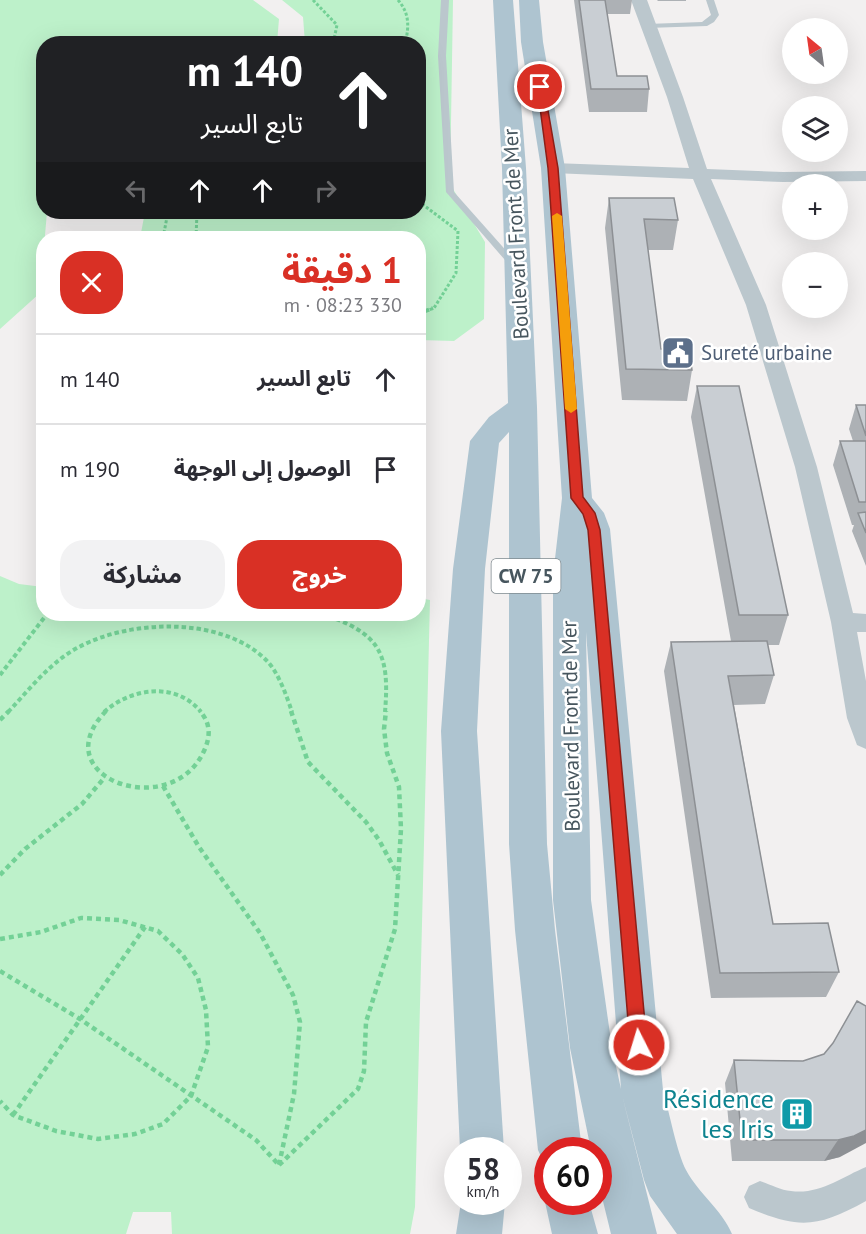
<!DOCTYPE html>
<html lang="ar">
<meta charset="utf-8">
<style>
body{margin:0;font-family:"PT Sans","Noto Sans Arabic",sans-serif;background:#f2f2f3;color:#2b2b33;direction:rtl;height:100vh;display:flex;flex-direction:column;font-size:22px;white-space:nowrap}
*{box-sizing:border-box;margin:0}
p{font-size:20px;color:#7c7c81}
.icon{flex:none;width:33px;height:33px;fill:none;stroke:currentColor;stroke-width:2;stroke-linecap:round;stroke-linejoin:round}
.map{position:relative;flex:1;overflow:hidden;direction:ltr}
.drawer{position:absolute;left:36px;top:231px;width:390px;height:390px;display:flex;flex-direction:column;background:#fff;border-radius:24px;box-shadow:0 6px 24px #0002;direction:rtl}
.drawer>*{flex:none}
.hud{position:absolute;left:36px;top:36px;width:390px;height:183px;border-radius:24px;box-shadow:0 6px 24px #0002;direction:rtl;background:#202124;color:#fff;overflow:hidden}
.needle{width:39px;rotate:331deg}
.tools{position:absolute;left:782px;top:18px;display:grid;gap:12px}
.tools a{display:grid;place-items:center;width:66px;height:66px;border-radius:50%;background:#fff;box-shadow:0 6px 24px #0002;font-size:30px}
.speed{position:absolute;left:444px;top:1137px;display:flex;gap:12px;font-size:30px;font-weight:700;text-align:center}
.speed>*{display:grid;place-content:center;width:78px;height:78px;border-radius:50%;background:#fff;box-shadow:0 6px 24px #0002;line-height:1}
.speed small{font-size:15px;font-weight:400}
.speed .limit{border:9px solid #d22;background:#fff;color:#111}
.pin{position:absolute;display:grid;place-items:center;width:51px;height:51px;color:#fff;margin:-26px;border:3px solid #fff;border-radius:50%;box-shadow:0 2px 6px #0007}
.me{position:absolute;width:66px;margin:-33px;rotate:355deg;stroke-linejoin:round;filter:drop-shadow(0 0 4px #0008)}
.turn{display:flex;align-items:center;gap:21px;height:126px;padding:0 24px;font-size:27px}
.turn .icon{width:78px;height:78px;stroke-width:2.5}
.turn b{display:block;font-size:42px;line-height:51px}
.lanes{display:flex;align-items:center;height:57px;padding:0 24px;background:#0003;justify-content:center;gap:30px;direction:ltr}
.lanes .off{opacity:.35}
.round{display:grid;place-items:center;flex:none;width:63px;height:63px;border-radius:24px;background:#f2f2f3}
.head{display:flex;align-items:center;justify-content:space-between;height:102px;padding:0 24px}
h1{font-size:36px;font-weight:700;line-height:45px;color:#d93025}
.cta{display:flex;gap:12px;margin-top:auto;padding:12px 24px}
.cta a{flex:1;height:69px;border-radius:24px;background:#d93025;color:#fff;font-size:24px;font-weight:700;line-height:69px;text-align:center}
.cta a+a{background:#f2f2f3;color:#2b2b33}
ul{padding:0;list-style:none}
li{display:flex;align-items:center;gap:18px;height:90px;padding:0 24px;border-top:2px solid #e1e1e2}
li div{flex:1}
li b{display:block;font-size:22px}
li em{font-style:normal}
.map>svg:first-child{display:block}
.green{fill:#bdf1ca}
.lines{fill:none;stroke-linecap:round;stroke-linejoin:round}
.path-far2{stroke:#73d196;stroke-width:3;stroke-dasharray:3 2;stroke-linecap:butt}
.path-far1{stroke:#73d196;stroke-width:4;stroke-dasharray:4.5 3;stroke-linecap:butt}
.path{stroke:#73d196;stroke-width:4.5;stroke-dasharray:5 4;stroke-linecap:butt}
.service{fill:#bbc7cd;fill-rule:evenodd}
.minor{fill:#bbc7cd;fill-rule:evenodd}
.primary{fill:#aec4d0;fill-rule:evenodd}
.wall{fill:#adb1b5}
.shaded-wall{fill:#8d9094}
.building{fill:#c9ced3;stroke:#8d9094;stroke-width:1.5}
.route{fill:#d93025;stroke:#8d1f18;stroke-width:1.5}
.slow{fill:#f59e0b}
.labels{text-anchor:middle;stroke-width:5;stroke-linejoin:round;paint-order:stroke}
.shield{fill:#fff;stroke:#7e898e;stroke-width:1.5}
.shield-label{font-size:20px;font-weight:bold;fill:#47565e}
.street-label{font-size:21px;fill:#47565e;stroke:#fff}
.service-label{font-size:21px;fill:#4e5e75;stroke:#fff;text-anchor:start}
.near-culture-label{font-size:26px;fill:#0d838f;stroke:#fff;text-anchor:end}
</style>
<div class="map">
<svg width="866" height="1234" viewBox="0 0 866 1234">
<rect width="100%" height="100%" fill="#f2f0f0"/>
<g class="green">
<path d="M0 0H253L279 19 277 43 44 44V212H47L40 293 0 329Z"/>
<path d="M282 0H453L450 184 485 242 484 319 454 341 419 340 418 238H140L145 212H418V44L305 43 303 17Z"/>
<path d="M0 576 19 584 43 587 44 614H418L419 598 430 600 415 1207 410 1234H172L171 1212H133L126 1234H0Z"/>
</g>
<g class="lines">
<g class="path-far2">
<path d="M313 0 337 25 333 44"/>
<path d="M398 0C410 14 409 27 405 44"/>
<path d="M418 201 458 231 456 273 434 308 429 310"/>
<path d="M163 238 168 212"/>
<path d="M196 238 197 212"/>
</g>
<g class="path-far1">
<path d="M418 314 433 308"/>
<path d="M255 614H261"/>
<path d="M322 614C380 633 390 653 385 712"/>
<path d="M0 675 47 614"/>
<path d="M8 712C30 689 50 662 79 647 131 619 225 616 268 662 279 674 287 697 292 712"/>
<path d="M104 712C131 688 176 681 201 712"/>
</g>
<g class="path">
<path d="M106 711C42 777 169 822 203 753 211 737 211 724 200 711"/>
<path d="M291 711 308 762 366 822 379 840 398 875"/>
<path d="M0 720 9 711"/>
<path d="M163 786 199 847 260 933 293 995 300 1022 294 1094 279 1165"/>
<path d="M0 875 25 849 82 804 105 777"/>
<path d="M0 939 41 932 81 918 119 920 158 931 182 954 198 978 206 1010 208 1047 191 1096 163 1124 135 1134 98 1139 56 1131 13 1115 0 1101"/>
<path d="M0 971 80 1019 256 1140 279 1165"/>
<path d="M13 1115 145 927"/>
<path d="M279 1165 358 1089 364 1071 366 1022 395 929 401 829 399 787 387 753 384 729 386 711"/>
</g>
<g class="service">
<path d="M441 0H449L446 56 454 192 517 263V267H511L446 192 438 56Z"/>
<path d="M706 0H714L719 15 714 22 707 26 647 28 643 26 647 24 702 22 711 15Z"/>
</g>
<g class="minor">
<path d="M631 0H647L683 97 707 169 783 172 866 171V181L783 182 711 179 766 305 817 467 853 613 866 614V632H857L866 681V749L857 745 847 718 831 622 795 467 746 305 693 179 553 173 547 172 544 168 547 164 553 163 689 168 667 97Z"/>
<path d="M866 1167V1201C817 1228 799 1229 749 1208L744 1197 749 1186 760 1181C770 1184 780 1190 791 1191 819 1195 842 1177 866 1167Z"/>
</g>
<g class="primary">
<path d="M493 0H513L526 168 537 407 547 844 555 930 582 1150H548V1167L545 1165 538 1150 515 930 509 844V432L499 443 485 569 477 731 504 1150H460L441 731 453 569 470 441 489 417 508 403 502 168Z"/>
<path d="M519 0H539L543 42 565 168 592 498 604 513 610 529 663 1090C669 1111 677 1153 686 1170 699 1194 722 1210 732 1234H677L650 1196 644 1180 622 1095 657 1234H611L598 1181V1150H591L570 1048 553 900V576L562 498 541 168 521 42ZM586 632 621 1089 612 1048 591 900Z"/>
<path d="M548 1195V1202H589L598 1234H552L545 1202Z"/>
<path d="M461 1202H505L502 1234H456Z"/>
</g>
</g>
<g class="wall">
<path d="M574 0H632L630 14H607L617 76 649 89 647 112H589Z"/>
<path d="M657 0H686V1H658Z"/>
<path d="M609 198 678 220 673 250H648L661 349 692 370 687 401 622 400 605 228Z"/>
<path d="M697 386 788 615 779 645H768L774 675 765 704 734 705 773 924 839 972 826 997 711 998 664 671 671 642 731 641 691 417Z"/>
<path d="M856 405H866V566L852 531 854 525H852L833 465 840 441H853L849 429Z"/>
<path d="M824 1054 840 1157 824 1161H732L725 1083 734 1060 803 1061Z"/>
</g>
<path class="shaded-wall" d="M866 1130V1143L840 1157 824 1161 838 1140Z"/>
<g class="building">
<path d="M579 0H605L617 76H647L649 89H591Z"/>
<path d="M609 198H674L678 220 644 219 661 349H689L692 370 626 369Z"/>
<path d="M697 386H739L788 615H739Z"/>
<path d="M856 405H866V436Z"/>
<path d="M840 441H866V502H859Z"/>
<path d="M866 512V533L858 513Z"/>
<path d="M767 641 774 675 728 676 773 924 828 923 839 972 720 973 671 642Z"/>
<path d="M857 1001 866 1006V1130L854 1136 838 1140H742L734 1060 803 1061 824 1054 833 1043Z"/>
</g>
<path class="route" d="M537 85 544 87 558 168 583 497 595 513 600 530 647 1045 645 1051 639 1053 633 1051 630 1045 588 530 583 514 571 498 548 168Z"/>
<path class="slow" d="M557 213 562 216 577 409 571 413 565 409 552 216Z"/>
<defs>
<g id="civic-square" transform="scale(1.725)"><rect x="-9" y="-9" width="18" height="18" rx="4" fill="#5c6f8a" stroke="#fff"/><path d="M-.6-6.5H3V-4.5H.6V-3L4-1V1h2V6H-6V1h2V-1L-.6-3ZM-1.2 2.5V6h2.4V2.5Z" fill="#fff"/></g>
<g id="building-square" transform="scale(1.725)"><rect x="-9" y="-9" width="18" height="18" rx="4" fill="#0f9aa8" stroke="#fff"/><path d="M-4-6H4V6H1V3H-1V6H-4ZM-2.5-4.3h1.7v1.8h-1.7ZM.8-4.3h1.7v1.8H.8ZM-2.5-1h1.7V.8h-1.7ZM.8-1h1.7V.8H.8Z" fill="#fff"/></g>
</defs>
<g fill-rule="evenodd">
<use href="#civic-square" x="678" y="353"/>
<use href="#building-square" x="797" y="1114"/>
</g>
<g class="labels">
<rect class="shield" x="491.5" y="559" width="69" height="34" rx="4.5"/>
<g class="shield-label">
<text x="526" y="583">CW 75</text>
</g>
<g class="street-label">
<text transform="translate(516 234) rotate(-93)" y="7">Boulevard Front de Mer</text>
<text transform="translate(571 726) rotate(-91)" y="7">Boulevard Front de Mer</text>
</g>
<g class="service-label">
<text x="701" y="360">Sureté urbaine</text>
</g>
<g class="near-culture-label">
<text x="774" y="1108">Résidence<tspan x="774" dy="30">les Iris</tspan></text>
</g>
</g>
</svg>
<div class="tools">
<a><svg class="needle" viewBox="-14 -14 28 28"><path d="M0-13l5 13h-10z" fill="#e53935"/><path d="M0 13l5-13h-10z" fill="#7c7c81"/></svg></a>
<a><svg class="icon" aria-label="layers" viewBox="0 0 24 24"><path d="M12 4l9 5-9 5-9-5zM3 14l9 5 9-5"/></svg></a>
<a>+</a>
<a>−</a>
</div>
<div class="speed"><div>58<small>km/h</small></div><div class="limit">60</div></div>
<div class="pin" style="left:540px;top:87px;background:#d93025"><svg class="icon" aria-label="arrive" viewBox="0 0 24 24"><path d="M6 21V4h12l-3 4 3 4H6"/></svg></div>
<svg class="me" style="left:639px;top:1045px" viewBox="-20 -20 40 40"><circle r="17" fill="#d93025" stroke="#fff" stroke-width="3"/><path d="M0-11L8 9 0 5-8 9z" fill="#fff"/></svg>
<div class="hud">
<div class="turn"><svg class="icon" aria-label="ahead" viewBox="0 0 24 24"><path d="M12 20V5M6 11l6-6 6 6"/></svg><div><b>140 m</b>تابع السير</div></div>
<div class="lanes"><svg class="icon off" aria-label="left" viewBox="0 0 24 24"><path d="M17 20v-9H6M10 6l-5 5 5 5"/></svg><svg class="icon" aria-label="ahead" viewBox="0 0 24 24"><path d="M12 20V5M6 11l6-6 6 6"/></svg><svg class="icon" aria-label="ahead" viewBox="0 0 24 24"><path d="M12 20V5M6 11l6-6 6 6"/></svg><svg class="icon off" aria-label="right" viewBox="0 0 24 24"><path d="M7 20v-9h11M14 6l5 5-5 5"/></svg></div>
</div>
<section class="drawer">
<div class="head"><div><h1>1 دقيقة</h1><p>330 m · 08:23</p></div><a class="round" style="background:#d93025;color:#fff"><svg class="icon" aria-label="close" viewBox="0 0 24 24"><path d="M6 6l12 12M18 6L6 18"/></svg></a></div>
<ul>
<li><svg class="icon" aria-label="ahead" viewBox="0 0 24 24"><path d="M12 20V5M6 11l6-6 6 6"/></svg><div><b>تابع السير</b></div><em>140 m</em></li>
<li><svg class="icon" aria-label="arrive" viewBox="0 0 24 24"><path d="M6 21V4h12l-3 4 3 4H6"/></svg><div><b>الوصول إلى الوجهة</b></div><em>190 m</em></li>
</ul>
<div class="cta"><a>خروج</a><a>مشاركة</a></div>
</section>
</div>
